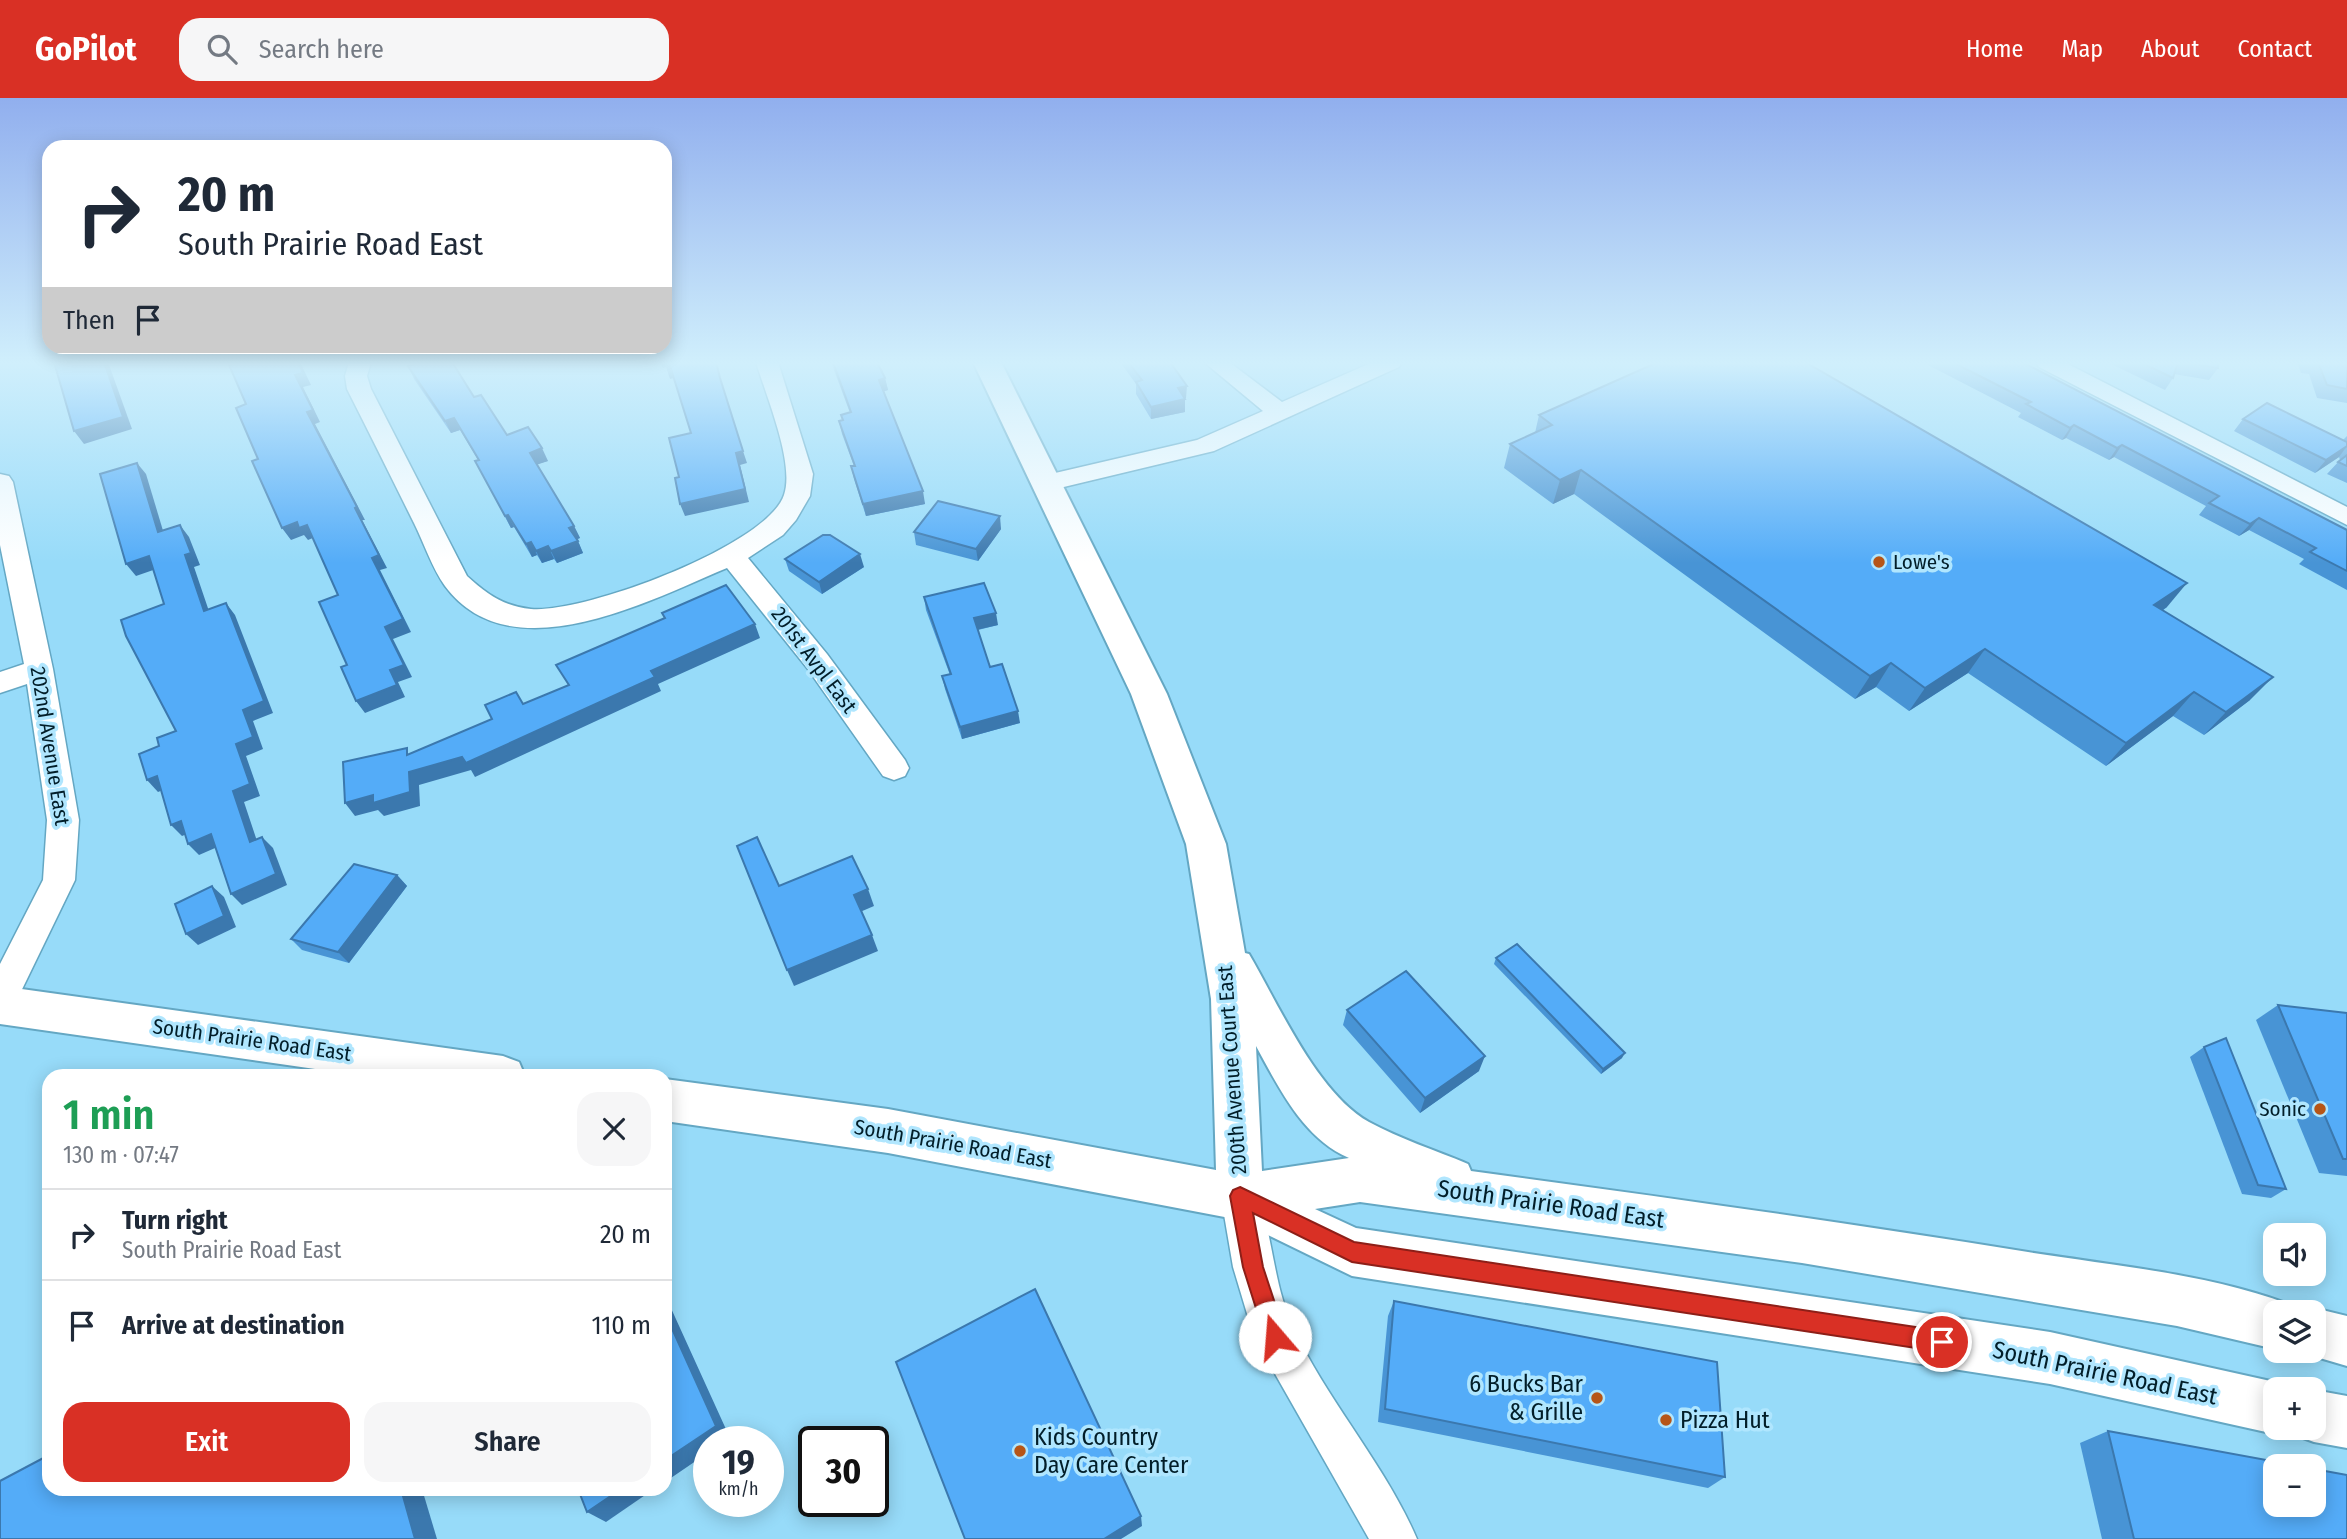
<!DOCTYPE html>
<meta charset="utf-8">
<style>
body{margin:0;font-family:"Fira Sans Condensed",sans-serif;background:#f6f6f7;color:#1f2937;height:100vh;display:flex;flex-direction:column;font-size:26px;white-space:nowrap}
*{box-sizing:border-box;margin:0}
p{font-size:23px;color:#747a83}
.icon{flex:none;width:38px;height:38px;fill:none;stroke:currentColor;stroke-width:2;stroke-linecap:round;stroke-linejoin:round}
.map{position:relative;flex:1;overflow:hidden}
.side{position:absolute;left:42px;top:971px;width:630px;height:427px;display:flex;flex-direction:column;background:#fff;border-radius:21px;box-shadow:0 4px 18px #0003}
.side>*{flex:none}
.guide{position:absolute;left:42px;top:42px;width:630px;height:214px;border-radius:21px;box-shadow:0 4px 18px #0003;background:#fff;color:#1f2937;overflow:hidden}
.fabs{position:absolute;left:2263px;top:1125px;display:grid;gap:14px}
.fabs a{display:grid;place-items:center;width:63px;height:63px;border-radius:14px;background:#fff;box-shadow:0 4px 18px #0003;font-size:35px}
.speed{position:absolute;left:693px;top:1328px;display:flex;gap:14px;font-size:35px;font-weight:700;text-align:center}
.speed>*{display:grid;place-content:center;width:91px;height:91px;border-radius:50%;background:#fff;box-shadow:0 4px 18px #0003;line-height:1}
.speed small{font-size:18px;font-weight:400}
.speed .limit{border:4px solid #111;border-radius:10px;background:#fff;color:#111}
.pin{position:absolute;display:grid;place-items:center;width:60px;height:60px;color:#fff;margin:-30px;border:4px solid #fff;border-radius:50%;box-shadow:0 2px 7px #0007}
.me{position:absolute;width:77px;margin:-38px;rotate:342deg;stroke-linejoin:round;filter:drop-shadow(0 0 5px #0008)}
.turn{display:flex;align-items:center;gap:24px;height:147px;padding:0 21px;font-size:32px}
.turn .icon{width:91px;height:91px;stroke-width:2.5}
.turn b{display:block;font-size:49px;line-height:60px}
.then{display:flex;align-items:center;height:66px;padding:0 21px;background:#0003;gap:14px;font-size:26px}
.round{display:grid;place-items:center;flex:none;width:74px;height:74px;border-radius:21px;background:#f6f6f7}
.head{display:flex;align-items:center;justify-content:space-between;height:119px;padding:0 21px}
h1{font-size:42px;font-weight:600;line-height:52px;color:#1e9e55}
.action{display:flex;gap:14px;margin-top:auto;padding:14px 21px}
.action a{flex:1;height:80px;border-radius:21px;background:#d93025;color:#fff;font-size:28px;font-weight:600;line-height:80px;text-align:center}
.action a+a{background:#f6f6f7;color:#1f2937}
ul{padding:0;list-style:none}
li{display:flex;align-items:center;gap:21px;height:91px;padding:0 21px;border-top:2px solid #e0e1e3}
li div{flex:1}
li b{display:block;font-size:26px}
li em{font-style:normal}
header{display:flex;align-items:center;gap:42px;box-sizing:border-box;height:98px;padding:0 35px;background:#d93025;color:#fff}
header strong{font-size:33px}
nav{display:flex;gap:38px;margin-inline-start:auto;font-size:24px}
.search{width:490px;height:63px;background:#f6f6f7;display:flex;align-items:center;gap:18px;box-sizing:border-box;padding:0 24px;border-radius:21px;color:#747a83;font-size:26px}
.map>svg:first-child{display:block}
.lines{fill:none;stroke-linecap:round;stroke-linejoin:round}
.street-casing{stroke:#64a7c3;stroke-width:3}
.secondary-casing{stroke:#64a7c3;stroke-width:4}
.street{fill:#fff;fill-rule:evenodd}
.secondary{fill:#fff;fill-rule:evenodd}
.wall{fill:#4894d5}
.shaded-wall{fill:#3b78ae}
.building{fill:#54acf8;stroke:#3b78ae;stroke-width:2}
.route{fill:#d93025;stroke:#8d1f18;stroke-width:2}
.poi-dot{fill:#b65517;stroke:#b0e6fe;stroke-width:2.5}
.labels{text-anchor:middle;stroke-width:7;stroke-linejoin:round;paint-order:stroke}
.poi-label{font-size:21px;fill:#021e29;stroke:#b0e6fe;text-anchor:start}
.street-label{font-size:21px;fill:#021e29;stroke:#b0e6fe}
.near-street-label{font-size:24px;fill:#021e29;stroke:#b0e6fe}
.near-poi-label{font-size:24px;fill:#021e29;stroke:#b0e6fe;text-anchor:start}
</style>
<header>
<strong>GoPilot</strong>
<div class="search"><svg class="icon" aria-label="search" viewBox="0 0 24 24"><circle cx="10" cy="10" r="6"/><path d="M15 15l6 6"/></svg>Search here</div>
<nav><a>Home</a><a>Map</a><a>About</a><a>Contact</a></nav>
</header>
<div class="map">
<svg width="2347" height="1441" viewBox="0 0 2347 1441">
<rect width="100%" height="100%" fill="#97dbf9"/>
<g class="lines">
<g class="street-casing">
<g id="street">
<path d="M349 264H371L367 278 371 291 467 478C487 496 503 508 531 511 583 516 767 448 784 397 795 365 766 298 756 264H778L813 376 810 398 796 422 783 437 748 460 827 556 905 662 909 670 905 678 894 682 883 678 807 570 727 470C650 502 511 577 445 488 432 470 424 445 414 425 392 381 370 336 347 291L345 278Z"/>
<path d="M1204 264H1229L1282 304 1373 264H1402L1399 269 1214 353 1047 393 1038 391 1034 385 1038 379 1197 342 1263 313Z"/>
<path d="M2036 264H2064L2347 409V427L2039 269Z"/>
<path d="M0 376 9 378 13 384 53 571 79 722 75 782 12 912 0 916V866L43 782 47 722 27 586 0 595V574L24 566 0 447Z"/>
<path d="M1240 1080 1254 1086C1273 1131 1272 1184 1293 1229 1327 1303 1385 1366 1417 1441H1369L1254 1239 1233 1169 1221 1099 1226 1086Z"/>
</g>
</g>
<g class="secondary-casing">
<g id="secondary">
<path d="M973 264H1001L1167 596 1226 746 1245 855 1249 856C1279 907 1317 995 1369 1024 1400 1041 1435 1052 1468 1066L1471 1073C1657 1098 1843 1124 2028 1154 2110 1167 2217 1177 2293 1208L2295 1214H2275V1251L2177 1228 1802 1165 1360 1104 1315 1111 1356 1130 2050 1234 2275 1284 2294 1292H2275V1330H2290L2275 1336 2050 1286 1352 1178 1235 1121 888 1055 665 1023V981L888 1011 1216 1072 1211 901 1186 746 1131 596ZM1256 948C1279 990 1303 1040 1349 1060L1262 1073Z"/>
<path d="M0 888 503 958 519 964 525 978H364L0 926Z"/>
<path d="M2314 1210 2347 1218V1268L2296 1253H2314V1214H2302Z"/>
<path d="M2314 1292 2347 1298V1350L2314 1344 2295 1337 2293 1330H2314Z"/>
</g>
</g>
<use href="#street" class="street"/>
<use href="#secondary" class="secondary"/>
</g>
<g class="wall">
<path d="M831 264H877L885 280 888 292 884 293 925 406 866 418 854 381 851 368H854L842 336 839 323 842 322 841 317 850 315Z"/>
<path d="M1120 264H1170L1186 300 1184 301 1185 314 1151 321 1136 296V286Z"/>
<path d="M1930 264H2022L2347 432V492L2299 466 2304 461 2249 432 2239 438 2199 417 2206 408 2114 359 2109 362 2066 340 2062 342 2018 319 2021 315 1928 267Z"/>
<path d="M2107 264H2218V270L2209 282 2174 276 2173 280 2165 292Z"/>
<path d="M2297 264H2347V305L2317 300 2309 276 2301 275Z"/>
<path d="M408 268 474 299 507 337 548 363 537 366 574 428 580 440 577 441 583 455 557 465 554 461 542 465 537 457 532 459 514 429 511 430 475 363 478 362 460 332 451 335 414 281Z"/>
<path d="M1539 317 2167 509 2162 513 2250 602 2204 637 2173 618 2106 668 1968 575 1909 613 1876 589 1855 601 1574 396 1553 406 1504 370 1510 346 1535 335Z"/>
<path d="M2243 321 2343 342 2347 338V385L2327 376 2340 362 2339 359 2315 375 2234 333Z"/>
<path d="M1001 431 978 463 916 447 914 434Z"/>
<path d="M785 461 864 469 822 496 789 473Z"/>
<path d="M924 499 998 527 978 532 990 569 1020 625 962 641 945 591 942 578 950 577 926 512Z"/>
<path d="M397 777 407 788 349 865 302 852 291 841Z"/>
<path d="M1496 860 1622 960 1601 976 1494 866Z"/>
<path d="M2278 907 2347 915V1078L2319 1075 2256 922Z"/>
<path d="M1347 912 1479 973 1420 1015 1343 927Z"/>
<path d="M2204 949 2286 1091 2271 1100 2242 1096 2190 959Z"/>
<path d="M1394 1203 1725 1379 1708 1390 1378 1324 1388 1218Z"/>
<path d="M2108 1333 2347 1441H2102L2080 1345Z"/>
</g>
<g class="shaded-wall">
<path d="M46 264H60L49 267Z"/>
<path d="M104 264H108L132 331 84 346 74 333Z"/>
<path d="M298 264H300L311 287 303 289 320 324 315 326 365 422H362L387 470 380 472 411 534 393 541 412 579 398 584 405 599 365 615 356 603 390 572 385 529 372 460 307 314 295 277Z"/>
<path d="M660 264H667L670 268 674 280 670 281 666 269 663 270Z"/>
<path d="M885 280 888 292 882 294 879 282Z"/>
<path d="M1187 288 1186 300 1177 302 1178 290Z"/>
<path d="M1185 301V314L1151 321V309Z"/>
<path d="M454 320 460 332 451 335 445 323Z"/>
<path d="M2074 327 2066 340 2062 342 2070 330Z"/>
<path d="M2122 347 2114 359 2109 362 2117 350Z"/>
<path d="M2347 348 2339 359 2315 375 2326 362Z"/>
<path d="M542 350 548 363 536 367 530 355Z"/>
<path d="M743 353 747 365 740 367 749 404 685 418 680 406 736 355Z"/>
<path d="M137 365 146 376 167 446 158 434Z"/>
<path d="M1581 372 1574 396 1553 406 1560 382Z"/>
<path d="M923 393 925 406 866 418 863 406Z"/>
<path d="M508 417 514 429 511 430 505 418Z"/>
<path d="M1000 418 1001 431 978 463 976 451Z"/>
<path d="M2259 420 2249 432 2239 438 2250 426Z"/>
<path d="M297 424 307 427 315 439 308 442 304 437 291 442 282 430Z"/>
<path d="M180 427 189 439 200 467 194 469 213 525 204 513 185 457Z"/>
<path d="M574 428 580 440 575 442 569 430Z"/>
<path d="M578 443 583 455 557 465 551 453Z"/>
<path d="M531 444 537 457 532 459 526 446Z"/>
<path d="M548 448 554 461 542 465 536 453Z"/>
<path d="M860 456 864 469 822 496 819 484Z"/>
<path d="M149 458 159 470 136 478 126 466Z"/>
<path d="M2187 485 2167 509 2135 531 2154 507Z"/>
<path d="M226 505 235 517 273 615 253 623 263 651 246 658 260 698 244 704 261 755 250 744 233 693 236 646 243 612Z"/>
<path d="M996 515 998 527 976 532 974 520Z"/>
<path d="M755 526 760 540 658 586 661 593 475 679 471 672 419 687 420 708 384 718 378 712 355 718 345 705 409 674 651 573Z"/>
<path d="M1985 551 1968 575 1909 613 1925 590Z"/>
<path d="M1891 565 1876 589 1855 601 1870 578Z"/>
<path d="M2273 579 2250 602 2204 637 2226 614Z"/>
<path d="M2194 594 2173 618 2106 668 2126 645Z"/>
<path d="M1018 613 1020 625 962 641 960 629Z"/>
<path d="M157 678 168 690 158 694 147 682Z"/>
<path d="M181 723 192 734 182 738 171 727Z"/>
<path d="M211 736 222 747 199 757 188 746Z"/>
<path d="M262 739 273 750 287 787 242 807 231 796Z"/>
<path d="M397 777 407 788 349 865 338 854Z"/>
<path d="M212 788 224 799 236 829 198 847 186 836Z"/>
<path d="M868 791 874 808 860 814 854 797Z"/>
<path d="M872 837 878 853 794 888 787 872Z"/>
<path d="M1625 955 1622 960 1601 976 1603 971Z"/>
<path d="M1485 958 1479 973 1420 1015 1425 1000Z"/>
<path d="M665 1197 730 1340 724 1344H709V1354L665 1384Z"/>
<path d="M401 1391H422L437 1441H415Z"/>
<path d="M621 1391H654L606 1424 587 1414Z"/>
<path d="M1141 1418 1142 1428 1121 1441H1104Z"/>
</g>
<g class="building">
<path d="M54 264H104L123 319 74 333Z"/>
<path d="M239 264H298L303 275 295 277 313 312 307 314 357 409 355 410 379 457 372 460 403 521 385 529 404 567 390 572 397 587 356 603 341 569 347 567 319 504 338 497 307 427 299 430 297 424 282 430 252 363 258 361 236 310 246 306 229 267Z"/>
<path d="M423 264H452L474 299 481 297 507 337 528 329 542 350 530 355 574 428 569 430 578 443 551 453 548 448 536 453 531 444 526 446 508 417 505 418 475 363 479 362 454 320 445 323 408 268Z"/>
<path d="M665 264H716L720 280 743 353 736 355 745 391 680 406 675 380 679 379 669 340 691 335 670 268H666Z"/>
<path d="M833 264H877L885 280 879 282 923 393 863 406 851 368H855L839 323 843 322 841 317 851 314Z"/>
<path d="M1128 264H1170L1187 288 1178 290 1185 301 1151 309 1136 284 1142 282Z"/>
<path d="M1658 264H1805L2187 485 2154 507 2273 579 2226 614 2194 594 2126 645 1985 551 1925 590 1891 565 1870 578 1581 372 1560 382 1510 346 1552 327 1539 317Z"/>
<path d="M1952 264H2022L2347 432V473L2310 454 2316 450 2259 420 2250 426 2209 405 2219 398 2122 347 2117 350 2074 327 2070 330 2026 306 2031 304Z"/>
<path d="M2140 264H2178L2173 280Z"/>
<path d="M2180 264H2218V270Z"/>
<path d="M2317 264H2347V291L2327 287 2318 264Z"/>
<path d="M2267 305 2347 344V348L2326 362 2243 321Z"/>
<path d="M2347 357V368L2338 364Z"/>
<path d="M137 365 158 434 180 427 191 455 185 457 204 513 226 505 264 603 243 612 253 639 236 646 250 686 233 693 250 744 262 739 276 776 231 796 211 736 188 746 181 723 171 727 157 678 147 682 139 656 159 648 157 640 176 633 126 538 121 522 164 506 149 458 126 466 100 376Z"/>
<path d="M938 403 1000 418 976 451 914 434Z"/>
<path d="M823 437H830L860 456 819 484 785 461Z"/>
<path d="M984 485 996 515 974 520 990 569 1002 566 1018 613 960 629 942 578 951 576 924 499Z"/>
<path d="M726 487 755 526 651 573 655 579 466 665 462 659 409 674 410 694 373 705V697L345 705 343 664 407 650V657L492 621 485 607 516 594 523 606 569 587 556 567 665 520 662 515Z"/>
<path d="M757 739 779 788 852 758 868 791 854 797 872 837 787 872 737 748Z"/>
<path d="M354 766 397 777 338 854 291 841Z"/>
<path d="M212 788 224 818 186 836 175 806Z"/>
<path d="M1517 846 1625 955 1603 971 1496 860Z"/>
<path d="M1406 873 1485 958 1425 1000 1347 912Z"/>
<path d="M2278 907 2347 915V1061H2343Z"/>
<path d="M2226 940 2286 1091 2258 1087 2204 949Z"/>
<path d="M1035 1191 1141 1418 1104 1441H965L896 1264Z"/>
<path d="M1394 1203 1717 1264 1725 1379 1385 1311Z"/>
<path d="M665 1215 716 1328 665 1362Z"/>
<path d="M2108 1333 2299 1368H2275V1407H2314V1371L2347 1377V1441H2134Z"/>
<path d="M49 1357V1391H401L415 1441H0V1383Z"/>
<path d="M578 1391H621L587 1414Z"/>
</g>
<linearGradient id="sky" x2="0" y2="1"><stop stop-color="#91afee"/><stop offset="0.57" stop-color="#d0effc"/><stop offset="1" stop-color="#d0effc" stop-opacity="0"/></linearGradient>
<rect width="2347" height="465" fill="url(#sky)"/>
<path class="route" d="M1240 1089 1354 1144 1942 1233 1950 1236 1953 1244 1950 1251 1942 1254 1352 1164 1253 1115 1263 1169 1286 1239 1283 1246 1275 1249 1268 1246 1265 1239 1243 1169 1230 1098 1233 1092Z"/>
<g class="poi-dot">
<circle cx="1879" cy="464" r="7"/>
<circle cx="2320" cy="1011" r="7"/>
<circle cx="1597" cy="1300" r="7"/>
<circle cx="1666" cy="1322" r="7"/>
<circle cx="1020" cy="1353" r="7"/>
</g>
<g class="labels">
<g class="poi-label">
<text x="1893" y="471">Lowe's</text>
<text x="2306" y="1018" text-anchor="end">Sonic</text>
</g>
<g class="street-label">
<text transform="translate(814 562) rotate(53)" y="7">201st Avpl East</text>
<text transform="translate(50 648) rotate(81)" y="7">202nd Avenue East</text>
<text transform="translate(252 942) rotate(8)" y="7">South Prairie Road East</text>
<text transform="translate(1232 972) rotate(-94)" y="7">200th Avenue Court East</text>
<text transform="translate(953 1046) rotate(10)" y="7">South Prairie Road East</text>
</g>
<g class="near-street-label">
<text transform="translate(1551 1106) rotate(8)" y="8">South Prairie Road East</text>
<text transform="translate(2105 1275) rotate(12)" y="8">South Prairie Road East</text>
</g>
<g class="near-poi-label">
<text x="1583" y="1294" text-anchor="end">6 Bucks Bar<tspan x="1583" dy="28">&amp; Grille</tspan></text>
<text x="1680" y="1330">Pizza Hut</text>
<text x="1034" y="1347">Kids Country<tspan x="1034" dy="28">Day Care Center</tspan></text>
</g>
</g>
</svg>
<div class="fabs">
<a><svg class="icon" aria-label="sound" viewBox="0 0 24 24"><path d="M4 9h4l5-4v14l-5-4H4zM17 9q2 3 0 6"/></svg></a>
<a><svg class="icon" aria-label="layers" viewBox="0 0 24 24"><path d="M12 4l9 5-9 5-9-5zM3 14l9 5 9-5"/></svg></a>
<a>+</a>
<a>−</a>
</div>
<div class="speed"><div>19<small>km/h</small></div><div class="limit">30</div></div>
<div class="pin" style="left:1942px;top:1244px;background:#d93025"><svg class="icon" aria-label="arrive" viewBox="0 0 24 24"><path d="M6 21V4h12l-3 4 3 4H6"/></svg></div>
<svg class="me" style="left:1275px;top:1239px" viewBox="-20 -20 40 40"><circle r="19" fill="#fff"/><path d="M0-13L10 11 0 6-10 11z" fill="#d93025"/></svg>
<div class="guide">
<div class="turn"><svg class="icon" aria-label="right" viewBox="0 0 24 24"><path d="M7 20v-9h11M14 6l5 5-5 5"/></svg><div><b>20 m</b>South Prairie Road East</div></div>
<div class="then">Then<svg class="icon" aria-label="arrive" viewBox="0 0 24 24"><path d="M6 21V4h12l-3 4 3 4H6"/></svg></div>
</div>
<section class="side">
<div class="head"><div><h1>1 min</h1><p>130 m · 07:47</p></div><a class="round"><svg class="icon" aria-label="close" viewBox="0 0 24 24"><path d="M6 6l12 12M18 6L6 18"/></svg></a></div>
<ul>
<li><svg class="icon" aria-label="right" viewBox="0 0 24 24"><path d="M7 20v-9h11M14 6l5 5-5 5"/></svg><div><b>Turn right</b><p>South Prairie Road East</p></div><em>20 m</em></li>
<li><svg class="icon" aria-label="arrive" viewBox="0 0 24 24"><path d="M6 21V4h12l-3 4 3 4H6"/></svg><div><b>Arrive at destination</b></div><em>110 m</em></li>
</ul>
<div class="action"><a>Exit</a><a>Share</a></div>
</section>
</div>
